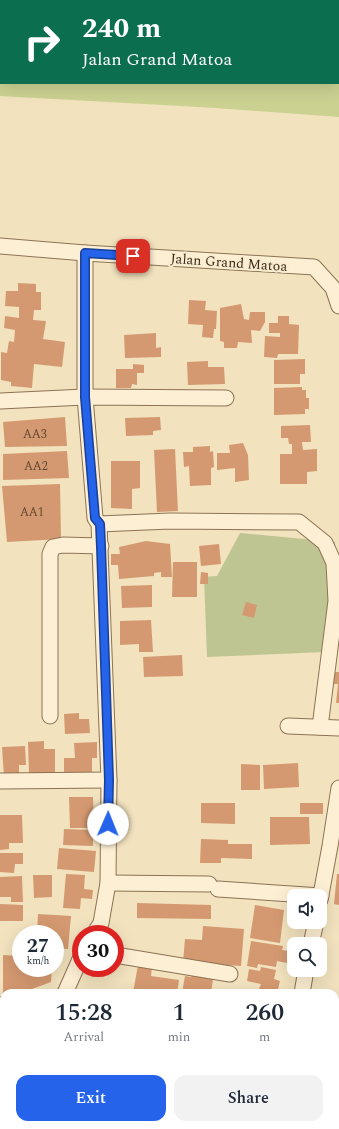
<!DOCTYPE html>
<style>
body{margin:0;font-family:Spectral,serif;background:#f2f2f3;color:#1f2937;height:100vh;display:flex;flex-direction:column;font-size:15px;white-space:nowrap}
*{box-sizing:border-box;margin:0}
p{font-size:13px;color:#747a83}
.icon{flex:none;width:22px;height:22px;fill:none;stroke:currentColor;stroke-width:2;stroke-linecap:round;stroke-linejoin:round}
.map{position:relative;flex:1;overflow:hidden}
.side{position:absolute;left:0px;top:989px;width:339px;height:140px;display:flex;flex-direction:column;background:#fff;border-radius:12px 12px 0 0;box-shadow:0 4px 16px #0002}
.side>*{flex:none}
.guide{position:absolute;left:0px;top:0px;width:339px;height:84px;box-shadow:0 4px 16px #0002;background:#0b6e4f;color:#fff;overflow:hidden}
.buttons{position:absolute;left:287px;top:889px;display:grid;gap:8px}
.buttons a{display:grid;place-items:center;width:40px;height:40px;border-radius:8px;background:#fff;box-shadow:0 4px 16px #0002;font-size:20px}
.speed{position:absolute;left:12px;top:925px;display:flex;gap:8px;font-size:20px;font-weight:700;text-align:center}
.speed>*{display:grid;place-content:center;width:52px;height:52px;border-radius:50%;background:#fff;box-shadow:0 4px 16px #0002;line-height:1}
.speed small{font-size:10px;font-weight:400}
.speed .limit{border:6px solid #d22;background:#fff;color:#111}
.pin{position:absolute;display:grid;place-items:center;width:34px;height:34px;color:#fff;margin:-17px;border-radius:8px;box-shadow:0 2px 6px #0006}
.me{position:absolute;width:44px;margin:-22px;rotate:1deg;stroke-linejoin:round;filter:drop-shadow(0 0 3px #0008)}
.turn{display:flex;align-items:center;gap:14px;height:84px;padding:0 16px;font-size:18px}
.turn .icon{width:52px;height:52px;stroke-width:2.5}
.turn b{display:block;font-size:28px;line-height:34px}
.eta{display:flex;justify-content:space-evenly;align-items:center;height:68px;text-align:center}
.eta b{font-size:24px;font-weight:600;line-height:28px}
.action{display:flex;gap:8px;margin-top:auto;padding:8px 16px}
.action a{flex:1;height:46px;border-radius:12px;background:#2563eb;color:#fff;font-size:16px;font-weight:600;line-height:46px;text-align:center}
.action a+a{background:#f2f2f3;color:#1f2937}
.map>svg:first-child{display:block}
.green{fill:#cad191;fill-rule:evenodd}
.cemetery{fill:#bfc592}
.building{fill:#d49970}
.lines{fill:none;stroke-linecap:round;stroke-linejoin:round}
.street-casing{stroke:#8d7255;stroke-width:17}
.street{stroke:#fcefd3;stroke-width:15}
.route-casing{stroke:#184099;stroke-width:10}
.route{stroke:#2563eb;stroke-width:7}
.labels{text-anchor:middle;stroke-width:4;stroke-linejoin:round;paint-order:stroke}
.number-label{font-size:12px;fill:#614630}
.street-label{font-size:14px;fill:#3b2a1b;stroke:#f9eccf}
</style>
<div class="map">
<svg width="339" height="1129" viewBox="0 0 339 1129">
<rect width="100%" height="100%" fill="#f2e2be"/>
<path class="green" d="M0 0H339V117L216 108 0 96ZM1 1H338V83H1Z"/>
<path class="cemetery" d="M240 533 335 542 337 611 325 652 207 657 204 577 217 576Z"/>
<g class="building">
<path d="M18 283 36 284V292H41V310H34L33 320 46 321 43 339 65 342 62 367 34 364 32 388 11 386V382L1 380V352L7 353 9 341 14 342 15 330 4 328 5 316 19 318V307L5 306 6 291H18Z"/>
<path d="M189 300 206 301 205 310 217 311 216 329H214L213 338 202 337 203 325 188 324Z"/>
<path d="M241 304 244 319 249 320 250 312H265V322L260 331 251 330 252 343 238 342 237 348H224V342L220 341V308Z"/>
<path d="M278 316H289V324L299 325 298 354H278L277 358 264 357 265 336 280 337V333H269V323H278Z"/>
<path d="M156 333V348L161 347V357L125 358 124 335Z"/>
<path d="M305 359V374H300V384H274V360Z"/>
<path d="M208 361V367H224L225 384 188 385 187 362Z"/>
<path d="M133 364 144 365V373H137V385L132 384 131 388H116V369H133Z"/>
<path d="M302 387V390H306V398H309V409H305V414L274 415V388Z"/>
<path d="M65 417 67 446 5 447 3 422Z"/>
<path d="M160 417 161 430 153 431V435L126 436 125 418Z"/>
<path d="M310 425 311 442H302L303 450 317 449V471L307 472V484H280V454H292V444H289L288 438H281V426Z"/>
<path d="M243 443 248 455 249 480 235 482V468L217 470V453H230L229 445Z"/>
<path d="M210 446V452L213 451 214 467 211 468V485L190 486 189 466 184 467 183 452H193V447Z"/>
<path d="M175 449 178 511 157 512 154 450Z"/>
<path d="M67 451 69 478 3 480V454Z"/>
<path d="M111 461H140V488L132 489V509L111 508Z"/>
<path d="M60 484 61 539 7 542 2 486Z"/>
<path d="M146 541 170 544 172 577H161V572L154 573V576L119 579 118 565H111V554H120L119 547Z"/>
<path d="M219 544 221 564 201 566 199 546Z"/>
<path d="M173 562H197V597H172Z"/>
<path d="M201 572 208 573V584H200Z"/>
<path d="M152 585V607L122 608 121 586Z"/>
<path d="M246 602 257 605 254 618 242 615Z"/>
<path d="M151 620 153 652H139V644L120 645V621Z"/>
<path d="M182 655 183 676 144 677 143 657Z"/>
<path d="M333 672H339V703H336L338 684H331Z"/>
<path d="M79 713V719H89L90 733 65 734 64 714Z"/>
<path d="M44 741V749H55V774H29L28 742Z"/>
<path d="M97 742V758H92V776H64V758H75L74 743Z"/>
<path d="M25 746 26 765H19V777H4L2 747Z"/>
<path d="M298 763 299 787 264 789 263 765Z"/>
<path d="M241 764 260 765V790H241Z"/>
<path d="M69 797H93L94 828H70Z"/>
<path d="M201 803H235V824L201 823Z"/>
<rect x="300" y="803" width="23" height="11"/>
<path d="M0 815H22L23 843H9V849L0 850Z"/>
<path d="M270 817H309L310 844 270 845Z"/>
<path d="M64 829 93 830V846L63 845Z"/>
<path d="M201 839 228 840V844H252V859L221 858V863H200Z"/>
<path d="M59 848 96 851 94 872 57 869Z"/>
<path d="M0 853H23V864H15L14 873 0 872Z"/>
<path d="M66 874 85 875 84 889 93 890 92 899 81 898 80 909 63 908Z"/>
<path d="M337 874H339V905L334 904Z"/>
<path d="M33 875H52V897L34 898Z"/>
<path d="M22 876 23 902H11V897H0V877Z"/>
<path d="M137 903 211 905V919L137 918Z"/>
<path d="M0 904 23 905V921H0Z"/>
<path d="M255 905 284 910 280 943 250 938Z"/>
<path d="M38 914 71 916 68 949 55 948V934H37Z"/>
<path d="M203 926 244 929 241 966 183 962 185 939 202 940Z"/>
<path d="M251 941 283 946 282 950 289 951 287 963 277 961 276 967 258 964 257 968 247 966Z"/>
<path d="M3 955 21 956V968H52L51 982 24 992 3 993Z"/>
<path d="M138 965 152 967 151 976 179 980 177 993H133Z"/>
<path d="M261 967 276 970 274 979 280 981 277 993 259 989 261 984 247 981 249 969 260 971Z"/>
<path d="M192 973 213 979 211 993H182L185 976 191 977Z"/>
<path d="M337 1047H339V1068H335Z"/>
<path d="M335 1073 339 1074V1103L335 1102Z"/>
<path d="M335 1113H339V1129H311V1125H335Z"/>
<path d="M27 1125H70V1129H26Z"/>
<path d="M219 1125 241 1128V1129H218Z"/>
<path d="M251 1125H278V1129H250Z"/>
</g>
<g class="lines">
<g class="street-casing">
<g id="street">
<path d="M0 246 85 253 314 267 333 288 339 306"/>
<path d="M85 253V397L95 518 99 524 109 780 108 883 101 923 94 934"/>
<path d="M0 401 85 397 226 398"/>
<path d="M99 524 170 521 299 522 325 543 334 563 336 601 320 727"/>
<path d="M50 716V554L53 547 63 545 101 546"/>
<path d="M288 726 339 728"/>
<path d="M0 781 109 780"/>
<path d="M108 883 209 884"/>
<path d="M218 889 321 896"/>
<path d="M320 900 330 846 339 788"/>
<path d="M311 944 316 922"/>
<path d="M115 955 230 974"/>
<path d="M65 993 81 957"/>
<path d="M302 993 306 970"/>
<path d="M0 1005 4 1010"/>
<path d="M335 1030H339"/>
<path d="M8 1129V1125"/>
<path d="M182 1129 183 1125"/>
<path d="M287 1129V1125"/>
</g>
</g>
<use href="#street" class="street"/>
</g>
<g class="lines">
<g class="route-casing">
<path id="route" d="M108 824 109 780 101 546 100 524 95 518 85 397V253L133 256"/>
</g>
<use href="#route" class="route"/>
</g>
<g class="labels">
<g class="number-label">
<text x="35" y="438">AA3</text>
<text x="36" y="470">AA2</text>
<text x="32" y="516">AA1</text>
</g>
<g class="street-label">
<text transform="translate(229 262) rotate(4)" y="5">Jalan Grand Matoa</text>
</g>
</g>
</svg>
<div class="buttons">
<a><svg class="icon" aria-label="sound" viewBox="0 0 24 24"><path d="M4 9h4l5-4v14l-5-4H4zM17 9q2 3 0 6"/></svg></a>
<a><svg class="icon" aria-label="search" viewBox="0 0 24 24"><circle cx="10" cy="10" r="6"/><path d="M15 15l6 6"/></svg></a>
</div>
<div class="speed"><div>27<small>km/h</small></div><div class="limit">30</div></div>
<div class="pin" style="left:133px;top:256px;background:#d93025"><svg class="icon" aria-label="arrive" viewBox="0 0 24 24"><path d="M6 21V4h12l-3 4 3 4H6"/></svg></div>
<svg class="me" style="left:108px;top:824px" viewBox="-20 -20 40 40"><circle r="19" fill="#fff"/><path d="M0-13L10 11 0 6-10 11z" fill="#2563eb"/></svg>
<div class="guide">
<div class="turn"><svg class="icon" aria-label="right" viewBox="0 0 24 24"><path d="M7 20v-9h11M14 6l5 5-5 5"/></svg><div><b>240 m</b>Jalan Grand Matoa</div></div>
</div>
<section class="side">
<div class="eta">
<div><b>15:28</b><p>Arrival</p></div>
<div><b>1</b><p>min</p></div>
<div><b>260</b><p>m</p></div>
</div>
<div class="action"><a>Exit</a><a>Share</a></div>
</section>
</div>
